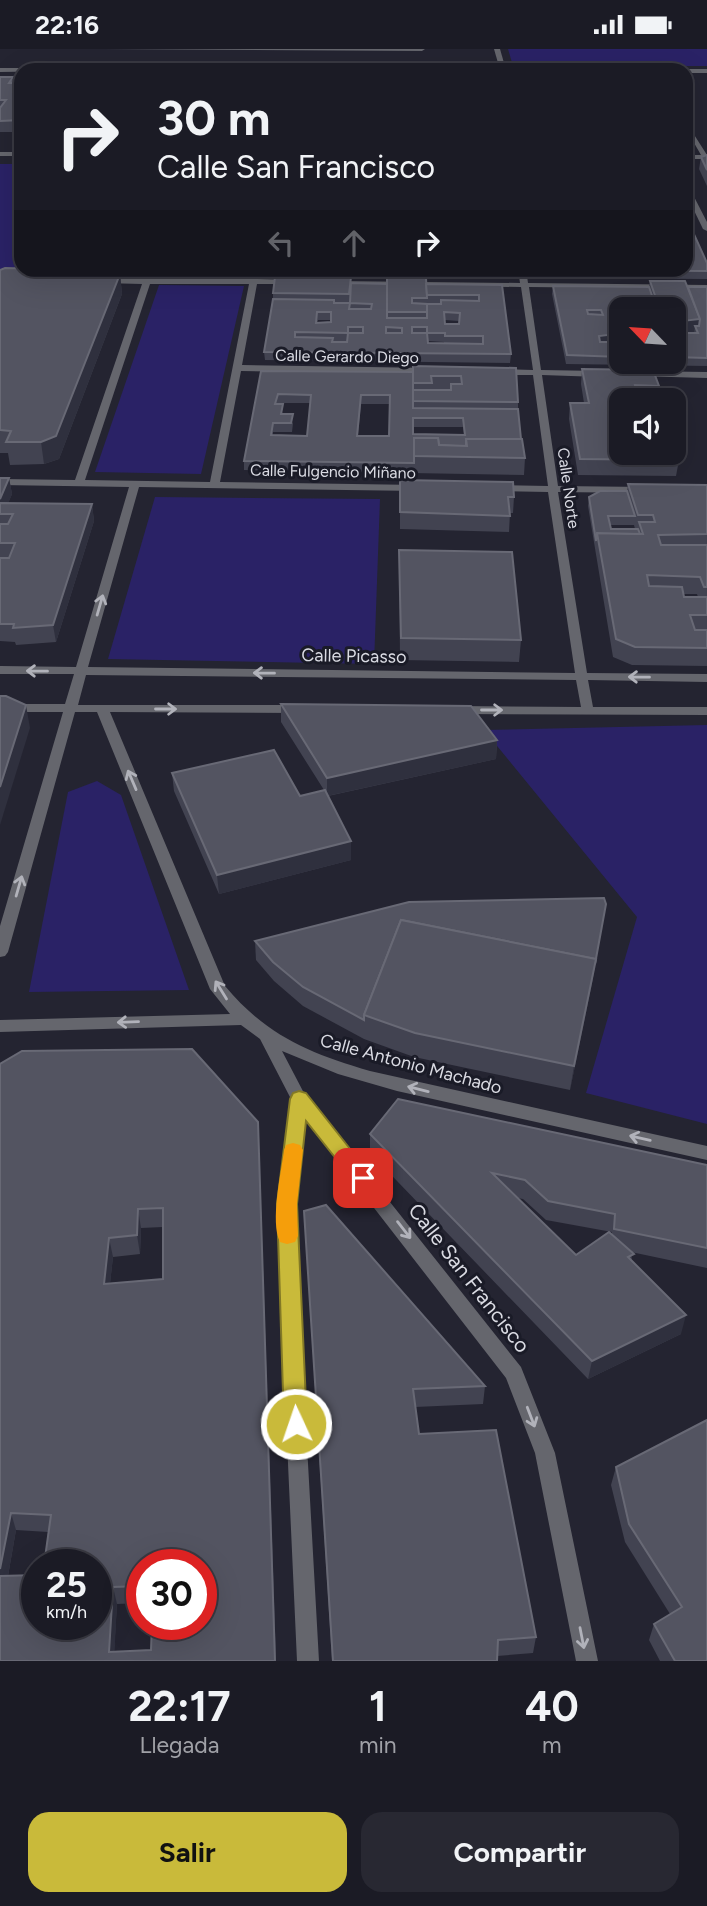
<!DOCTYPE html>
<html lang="es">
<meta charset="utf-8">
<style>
body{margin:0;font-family:Figtree,sans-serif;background:#282832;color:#f1f3f6;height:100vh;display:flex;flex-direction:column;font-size:26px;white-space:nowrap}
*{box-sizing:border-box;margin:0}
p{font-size:23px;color:#a0a1a7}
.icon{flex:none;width:38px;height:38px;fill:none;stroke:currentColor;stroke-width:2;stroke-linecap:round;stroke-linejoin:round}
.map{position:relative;height:1612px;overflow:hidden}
.sheet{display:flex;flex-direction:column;background:#1b1b25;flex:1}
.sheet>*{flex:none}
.guide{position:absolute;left:14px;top:14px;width:679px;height:214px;border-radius:21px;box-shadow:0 7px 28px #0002,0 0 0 2px #393942;background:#1b1b25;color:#f1f3f6;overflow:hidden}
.needle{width:46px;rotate:295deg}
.tools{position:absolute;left:609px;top:248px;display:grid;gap:14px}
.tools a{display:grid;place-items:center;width:77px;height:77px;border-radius:14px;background:#1b1b25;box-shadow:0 7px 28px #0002,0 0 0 2px #393942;font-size:35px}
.speed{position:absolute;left:21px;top:1500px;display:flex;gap:14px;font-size:35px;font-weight:700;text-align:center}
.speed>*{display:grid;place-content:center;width:91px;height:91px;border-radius:50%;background:#1b1b25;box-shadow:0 7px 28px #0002,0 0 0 2px #393942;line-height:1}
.speed small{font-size:18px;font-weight:400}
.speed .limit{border:10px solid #d22;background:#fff;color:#111}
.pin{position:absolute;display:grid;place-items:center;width:60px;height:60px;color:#fff;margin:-30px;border-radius:14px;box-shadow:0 4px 10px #0006}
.me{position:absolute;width:77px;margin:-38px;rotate:357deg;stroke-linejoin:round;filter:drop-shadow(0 0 5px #0008)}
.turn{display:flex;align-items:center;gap:24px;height:147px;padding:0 28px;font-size:32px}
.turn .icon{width:91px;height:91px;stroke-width:2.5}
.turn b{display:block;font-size:49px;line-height:60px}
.lanes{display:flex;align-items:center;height:66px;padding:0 28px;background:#0003;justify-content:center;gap:35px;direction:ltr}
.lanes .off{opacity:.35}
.eta{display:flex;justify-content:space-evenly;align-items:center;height:119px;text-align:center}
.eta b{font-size:42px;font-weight:700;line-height:49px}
.button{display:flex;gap:14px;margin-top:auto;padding:14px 28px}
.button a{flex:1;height:80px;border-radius:21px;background:#c9ba3a;color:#111;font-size:28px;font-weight:700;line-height:80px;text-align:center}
.button a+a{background:#282832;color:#f1f3f6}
.status{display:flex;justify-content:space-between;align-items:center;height:49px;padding:0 35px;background:#1b1b25;direction:ltr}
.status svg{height:19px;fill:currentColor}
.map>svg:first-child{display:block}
.green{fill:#2a2266}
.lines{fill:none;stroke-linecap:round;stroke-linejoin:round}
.service{fill:#65666d;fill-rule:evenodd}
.minor{fill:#65666d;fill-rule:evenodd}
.wall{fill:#424351;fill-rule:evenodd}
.shaded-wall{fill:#2f303e}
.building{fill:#535461;stroke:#686975;stroke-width:2;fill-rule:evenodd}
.oneway{stroke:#b1b2ba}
.route{fill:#c9ba3a;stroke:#837926;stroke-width:2}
.slow{fill:#f59e0b}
.labels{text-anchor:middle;stroke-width:6;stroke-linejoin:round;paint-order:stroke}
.far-street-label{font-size:16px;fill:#dadbe3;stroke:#1a1b27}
.street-label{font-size:18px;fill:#dadbe3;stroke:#1a1b27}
.near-street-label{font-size:21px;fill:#dadbe3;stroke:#1a1b27}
</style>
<div class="status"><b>22:16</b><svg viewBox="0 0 49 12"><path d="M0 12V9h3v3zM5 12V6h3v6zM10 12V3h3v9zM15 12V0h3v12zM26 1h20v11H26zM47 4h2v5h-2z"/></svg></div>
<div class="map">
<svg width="707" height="1612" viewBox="0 0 707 1612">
<rect width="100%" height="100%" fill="#242431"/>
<g class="green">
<path d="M508 0H707V17H513Z"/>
<path d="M0 115H21V220L132 221 130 225 0 223Z"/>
<path d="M165 221V220L242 221 240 227H163Z"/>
<path d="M159 236 244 237 201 425 95 423Z"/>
<path d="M155 448 380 450 374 615 108 610Z"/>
<path d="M707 676V1075L586 1044 637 868 484 681Z"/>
<path d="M97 732 121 746 189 941 29 943 68 743Z"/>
</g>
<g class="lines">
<path class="service" d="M104 0H425L422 2Z"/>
<g class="minor">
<path d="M494 0H500L506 21H500Z"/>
<path d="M0 19H129L132 21 0 23Z"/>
<path d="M686 20H707V24H686L684 21Z"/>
<path d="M686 73 707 106V110H686V106H701L686 80Z"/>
<rect x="0" y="103" width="21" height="4"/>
<path d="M686 136 689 138 707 173V182L703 180 686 145Z"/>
<path d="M147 220H155L152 230H250L252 220H260L258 230 296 231V235H257L242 316 432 319 436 322 432 325 241 322 220 433 419 436 424 439 419 442 139 438 88 618 575 624 548 443 495 442 490 439 495 436 548 437 533 326H498L494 323 498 320 533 321 521 238 334 236 330 234 334 232 520 234 518 220H526L528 234 707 236V240L529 238 541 321 600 322 604 325 600 328 542 326 558 437 646 438 651 441 646 444 558 443 587 624 707 625V633L588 631 593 658H707V666L456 665 450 661 456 657 581 658 576 631 86 626 78 656H300L306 660 300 664 110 663 225 937C267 987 309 1004 370 1022L707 1097V1111L397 1042 338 1025 282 1002 305 1046 521 1318 555 1404 598 1612H576L535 1404 506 1329 305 1070 296 1155 297 1217 319 1612H297L279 1217 278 1155 291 1050 260 990 241 976 0 983V971L230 965 210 940 97 663H75L8 903 5 907 0 908V877L63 663H0V655H65L74 625H0V617L76 618 129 438 0 436V430L75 431 142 235 103 234 99 232 103 230H144ZM150 235H249L210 433 85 431Z"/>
<path d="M638 322 707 323V329L635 327V323Z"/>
</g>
</g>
<g class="wall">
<path d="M21 23V83H0V28H13L14 32Z"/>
<path d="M707 106V137L699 120 701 108Z"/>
<path d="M686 159 689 167 688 172 707 214V230L543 229 542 220H686Z"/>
<path d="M45 220 46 227H71L120 225 122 245 59 410 44 415 10 416 8 404H0V221Z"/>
<path d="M279 220H500L499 225 493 227 279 226Z"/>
<path d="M650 232 688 238H707V317L566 315 552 245 553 237 649 238ZM621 261H674V313H621Z"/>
<path d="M351 234 502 236 511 305 510 314 265 311 264 303 273 250V244ZM427 254H441V255H427ZM318 271H331V273L317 274ZM445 271 459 272V275H445ZM333 292H347V293H333ZM428 292 444 293V294H428Z"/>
<path d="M516 319 518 353V360L521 390 525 409 524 426 244 421V412L261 322 413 323ZM278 354H310L307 387 273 386V383H292L293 374 283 365ZM361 355H390L389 387H358ZM413 378H463L464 386 413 385Z"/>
<path d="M582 320 659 337 657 345 621 352V404L679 411 676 427 578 426 569 370 570 354H584L581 335Z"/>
<path d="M0 429H9L12 445 8 454 92 455 94 472 56 593 16 596 15 593 0 592Z"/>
<path d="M400 431 514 448 513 464H510L509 483 400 480Z"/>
<path d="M628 435 707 436V617L632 616 613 608 588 457 589 448 627 442ZM610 476H634L635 480H611ZM683 545H697L698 548H684Z"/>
<path d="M399 501 521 591 519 613 400 611Z"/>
<path d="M281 655 497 691 496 710 328 747 351 792V811L219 845 174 742 172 724 300 747 324 741 281 673Z"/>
<path d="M606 855 592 934 570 1041 414 1008 364 990 303 957 274 932 256 911 255 892Z"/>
<path d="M0 1015 258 1073 276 1612H0ZM163 1178V1230L110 1234 113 1208 140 1205 141 1179ZM16 1481 48 1483 37 1575 8 1527ZM142 1516 201 1575 151 1601 114 1603 117 1555 142 1554Z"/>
<path d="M370 1085 707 1116V1219L631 1203 632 1212 681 1285 588 1330 370 1104ZM517 1149 523 1150 546 1171 612 1183V1185L576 1206Z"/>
<path d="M304 1162 485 1337 483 1355 415 1358 419 1385 536 1588 533 1604 497 1607V1612H332Z"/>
<path d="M616 1418 707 1612H660L649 1591 654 1575 670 1565 625 1493 611 1436Z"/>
</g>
<g class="shaded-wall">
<path d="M493 220H500L499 225 493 227Z"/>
<path d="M120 225 122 245 59 410 44 415 41 393Z"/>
<path d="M700 270 698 284 695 277 694 285 674 287V273Z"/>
<path d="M616 285 615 294 598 295 599 287Z"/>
<path d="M9 429 12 445 4 465H0V450Z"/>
<path d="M92 455 94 472 56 593 53 576Z"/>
<path d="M26 656 30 679 0 776V738Z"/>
<path d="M497 691 496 710 327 747V729Z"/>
<path d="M351 792V811L219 845 217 826Z"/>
<path d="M606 855 592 934 570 1041 574 1017Z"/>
<path d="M258 1073 259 1092 276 1612H275Z"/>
<path d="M138 1160 141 1179 140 1205 137 1186Z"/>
<path d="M109 1189 113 1208 108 1253 104 1235Z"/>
<path d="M686 1266 681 1285 588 1330 592 1312Z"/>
<path d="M11 1464 16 1481 5 1544 0 1531V1520Z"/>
<path d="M113 1538 117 1555 114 1612 109 1603Z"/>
</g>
<g class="building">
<path d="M184 19 183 21H142Z"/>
<rect x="586" y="20" width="49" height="1"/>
<path d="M21 23V32H13Z"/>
<path d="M0 28H13L9 34H21V71L0 72V59L6 51H0Z"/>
<path d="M707 106V121L701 108Z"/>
<path d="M686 172H688L707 214V222L544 221 686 220Z"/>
<path d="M5 219 44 220 41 227H71L75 220 111 221 120 225 56 387 41 393H6L11 382 0 381V221Z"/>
<path d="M275 228H351L349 245 273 244Z"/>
<path d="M387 229H426L427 249H412V254L427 255V263H387Z"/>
<path d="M650 232H685L700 270 674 273V267H676L674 258H659Z"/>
<path d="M351 234 387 235V269H427V255H441V251L479 252V246H427L426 235 502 236 511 305 264 303 273 250 334 251V254H350L349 260H371L372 255 350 254ZM317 263H331V273L316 274ZM444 263 460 264 459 275H445ZM348 278H363V284H348ZM386 278 402 279V284H386ZM412 278H427V284H412ZM295 283 348 284 347 293H332L333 289 295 288ZM427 284H445V287H483V295L428 294Z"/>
<path d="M553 237 649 238 657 261H621V273H608L614 276 616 285 599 287 600 293H618L621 308 567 306ZM587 261H601L603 266 588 265Z"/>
<path d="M688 238H707V309L674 308V279L680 278 681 284H698L695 277H699L700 270Z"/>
<path d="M621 273V295L616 274Z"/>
<path d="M413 317 516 319 518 353 413 352V341H451V335H462L461 327H431L432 334H413Z"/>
<path d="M582 320 653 321 659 337 635 336 638 345H660L662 352H621V404H674V392L679 411 580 410 570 354H589Z"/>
<path d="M261 322 413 323V359L518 360 521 390H466V397H456L439 396 438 389H414V414L244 412ZM278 345 311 346 307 387 271 386 273 374H291L293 365H281L283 355H275ZM361 346H390L389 387H357ZM413 369H463L465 386 413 385Z"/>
<path d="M414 389H438L439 396 467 397 466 390H522L525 409 414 407Z"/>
<path d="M0 429H9L0 450Z"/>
<path d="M400 431 513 433 514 448H508L510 467 400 463Z"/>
<path d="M628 435 707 436V485L658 486 661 496H707V538H704L700 528 647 526 649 537 682 538 684 548H707V566H690L695 581H707V599L635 598 616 590 597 484 643 485 639 473H655L653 466H638Z"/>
<path d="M600 442H627L635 467H608L611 480H638L640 485 597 484 596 492 589 448Z"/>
<path d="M0 454 92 455 53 576 13 579 14 575H0V509H9L15 494H0V475H8L13 465H0Z"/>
<path d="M399 501 512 503 521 591 401 589Z"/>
<path d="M0 647H6L26 656 0 738Z"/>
<path d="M281 655 471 657 497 691 327 729Z"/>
<path d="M274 701 300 747 325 741 351 792 217 826 172 724Z"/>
<path d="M604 849 606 855 595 915 596 910 401 871 364 966V971L303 938 273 913 255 892 409 853Z"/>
<path d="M401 871 596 910 574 1017 415 984 364 966Z"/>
<path d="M192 1000 258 1073 275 1612H0V1527L37 1526V1575H96V1516H44L51 1466 11 1464 0 1520V1015L22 1002ZM163 1159V1230L104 1235 109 1189 137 1186 138 1160ZM142 1516H201V1575H152L151 1601 109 1603 113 1538 142 1537Z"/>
<path d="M398 1050 707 1116V1199L614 1180 615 1165 548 1152 525 1131 492 1124 576 1206 609 1183 634 1205 628 1208 686 1266 592 1312 370 1085Z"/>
<path d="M326 1156 485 1337 413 1340 419 1385 496 1381 536 1588 498 1591 497 1612H333L304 1162Z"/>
<path d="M707 1371V1612H675L654 1575 682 1558 629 1475 616 1418Z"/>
</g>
<defs><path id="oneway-shaft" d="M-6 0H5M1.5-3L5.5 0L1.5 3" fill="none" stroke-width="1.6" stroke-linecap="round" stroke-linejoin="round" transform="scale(1.75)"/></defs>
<g class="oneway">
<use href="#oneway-shaft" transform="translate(100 556) rotate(-74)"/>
<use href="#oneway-shaft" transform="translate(37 622) rotate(-179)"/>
<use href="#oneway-shaft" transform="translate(264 624) rotate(-179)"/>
<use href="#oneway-shaft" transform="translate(639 628) rotate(-179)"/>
<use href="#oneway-shaft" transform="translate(166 660)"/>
<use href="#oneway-shaft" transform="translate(492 661)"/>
<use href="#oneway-shaft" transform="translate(132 731) rotate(-113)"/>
<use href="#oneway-shaft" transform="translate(19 837) rotate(-74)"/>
<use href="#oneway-shaft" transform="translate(221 941) rotate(-122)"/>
<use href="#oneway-shaft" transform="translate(128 973) rotate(178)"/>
<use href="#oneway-shaft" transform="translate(418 1040) rotate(-166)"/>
<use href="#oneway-shaft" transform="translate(640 1089) rotate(-167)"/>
<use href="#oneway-shaft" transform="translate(404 1181) rotate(52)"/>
<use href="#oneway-shaft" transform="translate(531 1368) rotate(69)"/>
<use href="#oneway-shaft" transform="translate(582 1589) rotate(79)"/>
</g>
<path class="route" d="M299 1042 306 1044 373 1129 370 1135 363 1138 356 1135 306 1072 297 1155 307 1375 304 1382 296 1386 288 1382 284 1375 277 1155 290 1050 293 1044Z"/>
<path class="slow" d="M293 1094 300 1096 303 1101 297 1155 298 1187 295 1193 287 1195 280 1193C270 1172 281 1125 284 1101L286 1096Z"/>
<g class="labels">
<g class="far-street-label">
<text transform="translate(347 307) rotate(1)" y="6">Calle Gerardo Diego</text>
<text transform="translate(333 422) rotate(1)" y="6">Calle Fulgencio Miñano</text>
<text transform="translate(569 439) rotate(82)" y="6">Calle Norte</text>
</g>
<g class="street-label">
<text transform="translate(354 607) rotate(1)" y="6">Calle Picasso</text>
<text transform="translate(411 1015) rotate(15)" y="6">Calle Antonio Machado</text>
</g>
<g class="near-street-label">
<text transform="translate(469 1229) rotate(52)" y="7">Calle San Francisco</text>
</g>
</g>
</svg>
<div class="tools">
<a><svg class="needle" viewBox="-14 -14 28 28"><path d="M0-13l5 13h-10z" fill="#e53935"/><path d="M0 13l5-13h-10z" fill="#a0a1a7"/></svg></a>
<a><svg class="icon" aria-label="sound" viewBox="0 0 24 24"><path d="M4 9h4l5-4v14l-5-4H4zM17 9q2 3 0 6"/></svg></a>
</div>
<div class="speed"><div>25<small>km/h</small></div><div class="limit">30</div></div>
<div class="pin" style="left:363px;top:1129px;background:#d93025"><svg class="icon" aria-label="arrive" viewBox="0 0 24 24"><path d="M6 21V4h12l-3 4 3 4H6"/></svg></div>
<svg class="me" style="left:296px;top:1375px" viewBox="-20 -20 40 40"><circle r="17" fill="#c9ba3a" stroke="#fff" stroke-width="3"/><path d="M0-11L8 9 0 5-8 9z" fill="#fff"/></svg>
<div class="guide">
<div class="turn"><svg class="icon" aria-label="right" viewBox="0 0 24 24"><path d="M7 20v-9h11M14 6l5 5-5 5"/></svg><div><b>30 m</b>Calle San Francisco</div></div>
<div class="lanes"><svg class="icon off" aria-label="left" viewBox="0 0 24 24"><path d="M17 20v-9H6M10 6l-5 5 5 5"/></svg><svg class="icon off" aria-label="ahead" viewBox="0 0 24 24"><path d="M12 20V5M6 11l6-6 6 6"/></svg><svg class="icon" aria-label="right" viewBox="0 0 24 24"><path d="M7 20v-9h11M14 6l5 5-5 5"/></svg></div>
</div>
</div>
<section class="sheet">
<div class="eta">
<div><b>22:17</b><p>Llegada</p></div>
<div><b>1</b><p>min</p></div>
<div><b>40</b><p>m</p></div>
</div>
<div class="button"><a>Salir</a><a>Compartir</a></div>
</section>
